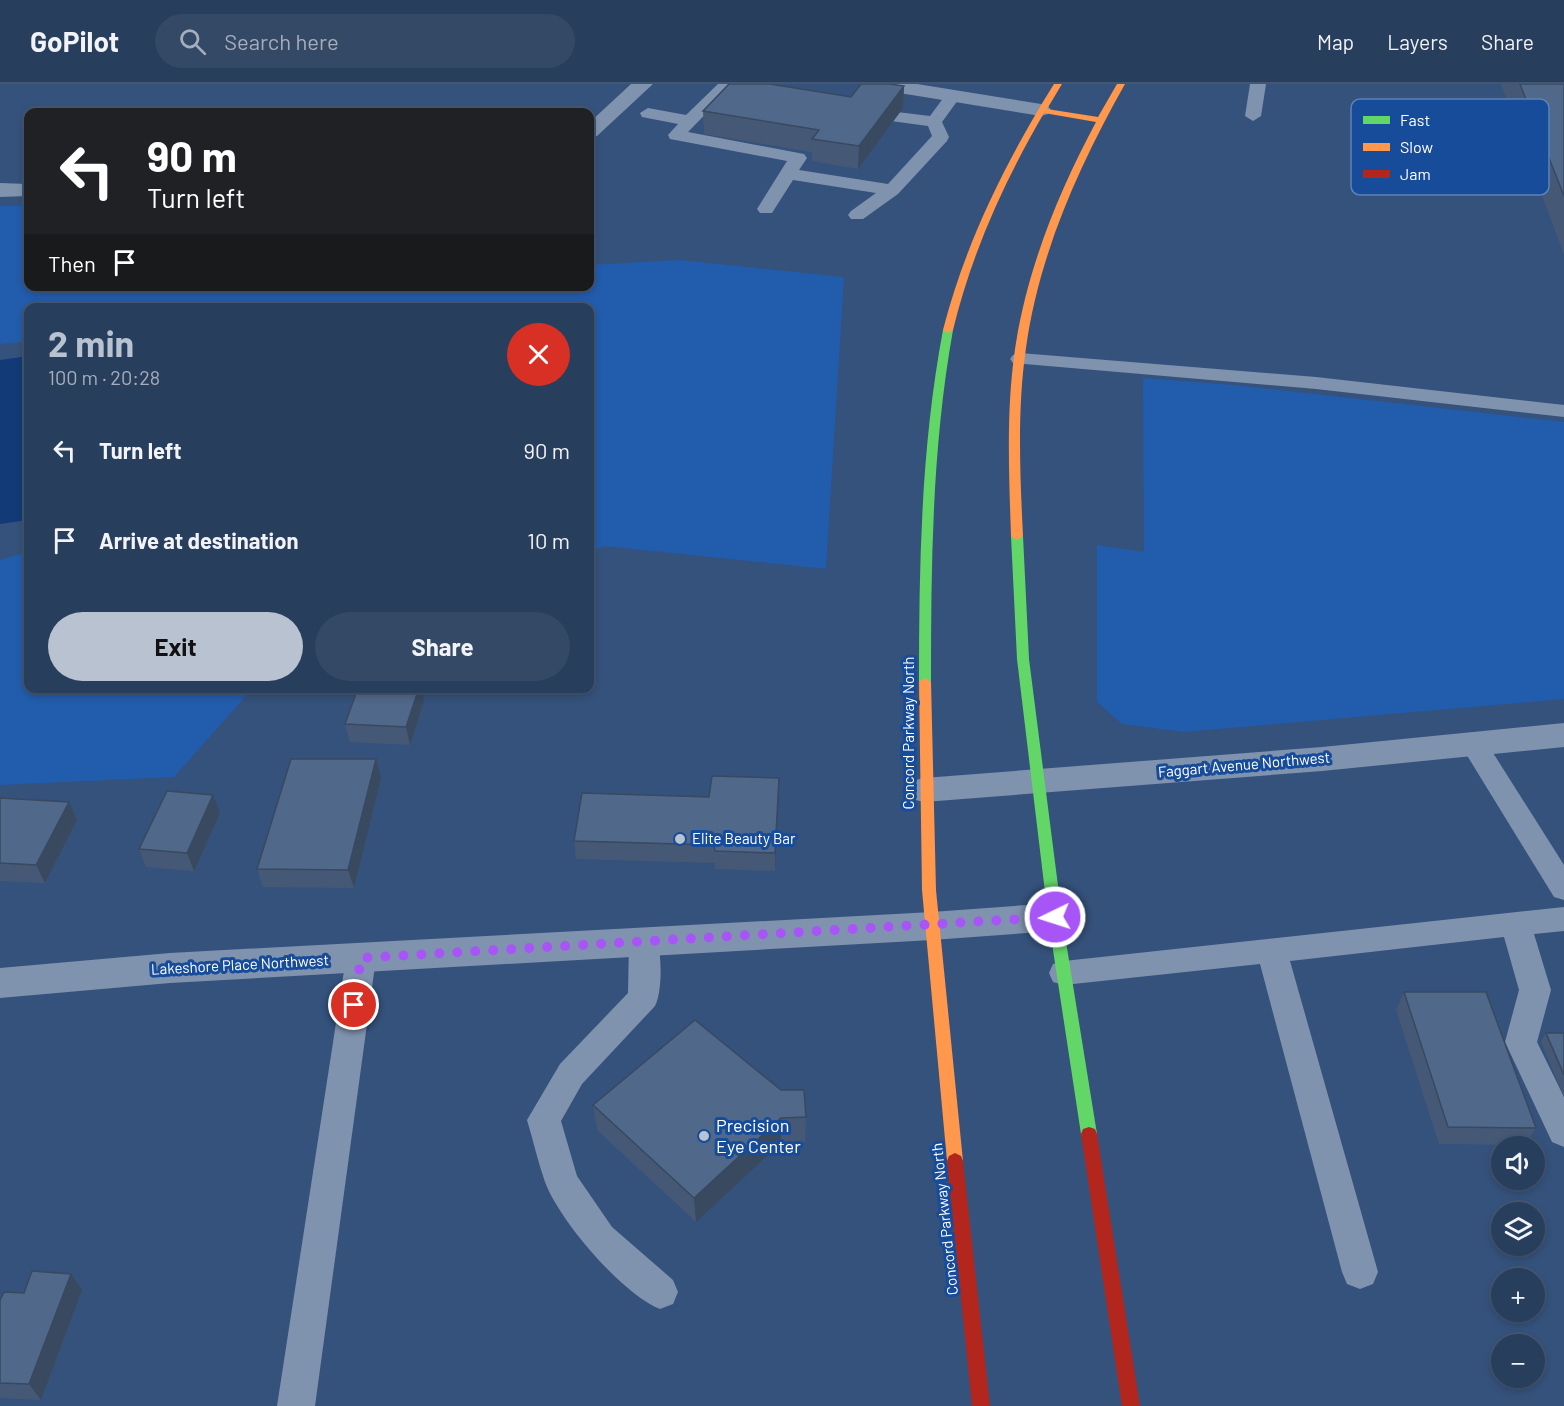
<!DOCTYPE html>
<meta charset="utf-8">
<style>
body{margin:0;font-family:Barlow,sans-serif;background:#344966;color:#f1f3f6;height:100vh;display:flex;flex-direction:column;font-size:22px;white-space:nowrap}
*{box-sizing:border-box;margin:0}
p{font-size:20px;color:#a5aebc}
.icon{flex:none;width:33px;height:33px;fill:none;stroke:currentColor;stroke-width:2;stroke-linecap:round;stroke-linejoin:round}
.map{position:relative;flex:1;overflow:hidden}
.side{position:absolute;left:24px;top:219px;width:570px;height:390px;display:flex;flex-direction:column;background:#283e5d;border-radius:12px;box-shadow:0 3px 9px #0003,0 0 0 2px #445772}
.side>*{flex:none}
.hud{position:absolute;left:24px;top:24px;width:570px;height:183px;border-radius:12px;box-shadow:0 3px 9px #0003,0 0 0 2px #445772;background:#202124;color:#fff;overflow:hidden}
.controls{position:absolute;left:1491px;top:1052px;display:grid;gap:12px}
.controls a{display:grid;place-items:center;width:54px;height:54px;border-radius:50%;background:#283e5d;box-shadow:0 3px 9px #0003,0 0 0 2px #445772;font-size:30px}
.pin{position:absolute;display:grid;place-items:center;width:51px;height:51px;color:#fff;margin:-26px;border:3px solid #fff;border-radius:50%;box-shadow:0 2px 6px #0007}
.me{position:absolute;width:66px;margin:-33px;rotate:266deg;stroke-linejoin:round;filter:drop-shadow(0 0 4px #0008)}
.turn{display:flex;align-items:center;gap:21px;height:126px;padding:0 24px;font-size:27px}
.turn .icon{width:78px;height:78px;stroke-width:2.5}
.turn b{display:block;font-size:42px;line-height:51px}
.then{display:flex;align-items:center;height:57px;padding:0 24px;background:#0003;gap:12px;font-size:22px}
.round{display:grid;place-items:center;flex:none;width:63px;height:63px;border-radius:32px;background:#344966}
.head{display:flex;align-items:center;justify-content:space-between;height:102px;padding:0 24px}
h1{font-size:36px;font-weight:700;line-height:45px;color:#b8c2d1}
.button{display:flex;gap:12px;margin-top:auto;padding:12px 24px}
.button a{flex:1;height:69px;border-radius:36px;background:#b8c2d1;color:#111;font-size:24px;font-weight:700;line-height:69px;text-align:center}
.button a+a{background:#344966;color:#f1f3f6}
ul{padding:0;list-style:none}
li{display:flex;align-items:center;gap:18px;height:90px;padding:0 24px}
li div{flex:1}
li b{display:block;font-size:22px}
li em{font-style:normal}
header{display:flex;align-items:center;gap:36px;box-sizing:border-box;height:84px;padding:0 30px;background:#283e5d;border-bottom:2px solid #445772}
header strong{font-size:28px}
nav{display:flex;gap:33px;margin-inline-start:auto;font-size:21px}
.search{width:420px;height:54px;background:#344966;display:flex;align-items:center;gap:15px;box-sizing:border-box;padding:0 21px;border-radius:33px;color:#a5aebc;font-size:22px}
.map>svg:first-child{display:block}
.green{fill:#225cac}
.water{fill:#123a77}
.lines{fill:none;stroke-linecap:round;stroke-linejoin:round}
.lane{fill:#8093ae;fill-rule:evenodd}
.street{fill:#8093ae;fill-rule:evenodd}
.fast{fill:#63d668;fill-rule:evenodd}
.slow{fill:#ff974d;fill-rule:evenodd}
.jam{fill:#b3261e;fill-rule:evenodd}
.wall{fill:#455976}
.shaded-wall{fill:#384960}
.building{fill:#506889;stroke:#384960;stroke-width:1.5}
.route{stroke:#a855f7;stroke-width:10;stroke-dasharray:0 18}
.poi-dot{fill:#b8c2d1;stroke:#174c9a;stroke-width:2}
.labels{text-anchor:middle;stroke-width:6;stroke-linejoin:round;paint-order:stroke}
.street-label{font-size:15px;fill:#fff;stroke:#174c9a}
.poi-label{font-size:15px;fill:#fff;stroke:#174c9a;text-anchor:start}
.near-poi-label{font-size:18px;fill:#fff;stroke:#174c9a;text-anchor:start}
.key{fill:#174c9a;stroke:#5d82b8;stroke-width:1.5}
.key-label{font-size:16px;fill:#fff}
</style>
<header>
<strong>GoPilot</strong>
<div class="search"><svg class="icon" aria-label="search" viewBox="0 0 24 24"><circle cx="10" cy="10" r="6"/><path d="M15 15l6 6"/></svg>Search here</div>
<nav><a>Map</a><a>Layers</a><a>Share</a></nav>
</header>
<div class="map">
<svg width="1564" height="1322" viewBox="0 0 1564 1322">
<rect width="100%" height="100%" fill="#35527c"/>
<g class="green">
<path d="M0 122H28V202H590V181L679 176 844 193 826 485 604 462 590 468V224H28V257L0 260Z"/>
<path d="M1143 294 1234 301 1564 338V615L1184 648 1122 640 1097 618V461L1144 468Z"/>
<path d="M24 469H28V604L252 605 174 693 0 701V476Z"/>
</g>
<path class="water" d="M28 272V436L0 440V276Z"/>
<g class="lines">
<g class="lane">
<path d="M718 0H735L688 48 804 70 807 74 799 86 888 100 932 52 928 42 891 37 889 33 891 29 897 28 930 32 947 9 953 7 961 12 942 38 949 53 947 57 898 110 863 135H851L848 131 851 127 876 109 793 96 772 129H760L757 125 787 77 670 55 668 51 678 40 642 33 640 29 648 24 686 31Z"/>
<path d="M1250 0H1266L1261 32 1253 37 1245 32Z"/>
<path d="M1020 269 1316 293 1564 321V333L1316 305 1013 279 1010 275 1013 271Z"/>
<path d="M1473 650 1483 653 1564 781V816L1554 813 1460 660 1463 653Z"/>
<path d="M1564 823V847L1534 850 1551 906 1537 958 1564 1013V1063L1552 1058 1505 958 1519 906 1504 853 1290 877 1378 1188 1373 1200 1360 1205 1347 1200 1342 1188 1260 880 1064 901 1053 898 1049 889 1053 880 1064 877Z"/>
<path d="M644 846 655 850C662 864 663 907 655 922L582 1000 561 1037 577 1092 612 1143 673 1196 678 1208 673 1220 660 1225C622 1210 559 1136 545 1098 538 1078 533 1056 527 1036L560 980 628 909 629 858 633 850Z"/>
<path d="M361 862 372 865 376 874 315 1322H277L346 874 350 865Z"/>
</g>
<g class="street">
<path d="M631 0H653L597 52 590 54V38Z"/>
<path d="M871 0H917L1041 20 1048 22 1051 26 1048 30 1041 32 881 6 874 4Z"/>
<path d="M0 99 28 100V112L0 113Z"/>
<path d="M1564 639V663L1322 687 924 718 912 715 907 706 912 697 924 694 1322 663Z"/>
<path d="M1055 819 1068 823 1073 833 1068 843 1055 847 932 856 170 899 0 914V884L170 869 932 828Z"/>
</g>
<g class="fast">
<path d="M948 243 953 246C932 363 931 480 931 598L925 602 919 598C919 480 921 363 943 246Z"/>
<path d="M1017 448 1023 452 1029 575 1062 833 1097 1050 1095 1055 1089 1057 1083 1055 1081 1050 1048 833 1017 575 1011 452Z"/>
</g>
<g class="slow">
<path d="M1054 0H1062L1047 25 1098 33 1117 0H1125C1079 82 1039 170 1026 264 1017 326 1020 390 1023 452L1017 456 1011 452C1009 390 1006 327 1015 265 1027 185 1058 109 1096 38L1044 29C1004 98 972 168 953 246L948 249 943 246C966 157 1006 77 1054 0Z"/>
<path d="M925 594 931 598 936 806 963 1077 961 1082 955 1085 949 1082 947 1077 922 806 919 598Z"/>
</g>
<g class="jam">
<path d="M1089 1043 1095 1045 1097 1050 1140 1322H1122L1081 1050 1083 1045Z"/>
<path d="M955 1069 961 1072 963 1077 990 1322H972L947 1077 949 1072Z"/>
</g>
</g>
<g class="wall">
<path d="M1501 0H1564V171Z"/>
<path d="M904 2 903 24 858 85 812 77V68L704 50 703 27 851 13Z"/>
<path d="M358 604H422L424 617 410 661 350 658 345 640Z"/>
<path d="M376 675 381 694 354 804 263 803 257 785Z"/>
<path d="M709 713H779L775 787 715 785V779L576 775 574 757Z"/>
<path d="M0 714 77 736 45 799 0 797Z"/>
<path d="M220 729 194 787 146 783 139 765Z"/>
<path d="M1404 908 1536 1044 1525 1061 1439 1060 1396 926Z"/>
<path d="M1546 949H1564V1013L1541 958Z"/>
<path d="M593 1021 806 1033 805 1058 781 1059 696 1138 597 1046Z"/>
<path d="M82 1206 41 1316 0 1314V1216L24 1209Z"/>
</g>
<g class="shaded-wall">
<path d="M904 2 903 24 858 85 859 62Z"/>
<path d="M419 604H422L424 617 410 661 406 643Z"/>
<path d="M376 675 381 694 354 804 348 786Z"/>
<path d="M779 694V713L775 787V769Z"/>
<path d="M213 711 220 729 194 787 187 769Z"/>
<path d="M69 718 77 736 45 799 36 781Z"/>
<path d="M781 1034V1059L696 1138 694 1114Z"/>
<path d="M71 1190 82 1206 41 1316 29 1300Z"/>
</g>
<g class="building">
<path d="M729 0H770L851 13 861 0H890L904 2 859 62 812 55 819 46 703 27Z"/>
<path d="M1520 0H1564V112Z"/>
<path d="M358 604H419L406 643 345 640Z"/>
<path d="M291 675H376L348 786 257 785Z"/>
<path d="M712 692 779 694 775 769 715 767 714 761 574 757 582 709 709 713Z"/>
<path d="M167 707 213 711 187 769 139 765Z"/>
<path d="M0 714 69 718 36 781 0 779Z"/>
<path d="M1404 908H1486L1536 1044 1448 1043Z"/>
<path d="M695 936 781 1006H804L806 1033 781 1034 694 1114 593 1021Z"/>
<path d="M1546 949H1564V991Z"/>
<path d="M32 1187 71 1190 29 1300 0 1299V1216L4 1208 24 1209Z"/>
</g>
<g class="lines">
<path class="route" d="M354 921 361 874 1055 833"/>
</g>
<g class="poi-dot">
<circle cx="680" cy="755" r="6"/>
<circle cx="704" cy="1052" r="6"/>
</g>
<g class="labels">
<g class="street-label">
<text transform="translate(909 649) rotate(-90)" y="5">Concord Parkway North</text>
<text transform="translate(1244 681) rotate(-5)" y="5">Faggart Avenue Northwest</text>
<text transform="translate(240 881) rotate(-3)" y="5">Lakeshore Place Northwest</text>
<text transform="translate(945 1135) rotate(-96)" y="5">Concord Parkway North</text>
</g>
<g class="poi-label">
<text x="692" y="760">Elite Beauty Bar</text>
</g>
<g class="near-poi-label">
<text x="716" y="1048">Precision<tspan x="716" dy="21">Eye Center</tspan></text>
</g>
</g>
<rect x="1351" y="15" width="198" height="96" rx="9" class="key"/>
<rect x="1363" y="32" width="27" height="8" fill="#63d668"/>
<rect x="1363" y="59" width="27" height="8" fill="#ff974d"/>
<rect x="1363" y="86" width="27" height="8" fill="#b3261e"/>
<g class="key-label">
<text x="1400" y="42">Fast</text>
<text x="1400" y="69">Slow</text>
<text x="1400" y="96">Jam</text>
</g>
</svg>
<div class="controls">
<a><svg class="icon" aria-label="sound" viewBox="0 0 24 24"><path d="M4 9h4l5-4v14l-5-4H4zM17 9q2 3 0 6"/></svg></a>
<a><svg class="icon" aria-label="layers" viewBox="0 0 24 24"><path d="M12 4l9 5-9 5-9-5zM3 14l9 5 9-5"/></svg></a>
<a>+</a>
<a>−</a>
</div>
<div class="pin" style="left:354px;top:921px;background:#d93025"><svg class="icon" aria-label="arrive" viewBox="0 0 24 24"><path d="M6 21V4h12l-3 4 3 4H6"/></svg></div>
<svg class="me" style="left:1055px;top:833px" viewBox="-20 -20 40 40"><circle r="17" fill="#a855f7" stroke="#fff" stroke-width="3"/><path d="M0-11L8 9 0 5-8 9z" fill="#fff"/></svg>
<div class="hud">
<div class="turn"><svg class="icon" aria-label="left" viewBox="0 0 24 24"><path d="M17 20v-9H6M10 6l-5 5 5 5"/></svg><div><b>90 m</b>Turn left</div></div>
<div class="then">Then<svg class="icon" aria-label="arrive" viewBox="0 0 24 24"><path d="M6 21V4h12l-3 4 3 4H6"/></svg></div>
</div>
<section class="side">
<div class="head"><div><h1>2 min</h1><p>100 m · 20:28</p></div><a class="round" style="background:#d93025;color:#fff"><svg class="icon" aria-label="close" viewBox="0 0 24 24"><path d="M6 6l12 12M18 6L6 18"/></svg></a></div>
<ul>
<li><svg class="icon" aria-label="left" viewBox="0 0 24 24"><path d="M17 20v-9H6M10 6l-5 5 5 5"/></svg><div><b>Turn left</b></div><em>90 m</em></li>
<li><svg class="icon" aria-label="arrive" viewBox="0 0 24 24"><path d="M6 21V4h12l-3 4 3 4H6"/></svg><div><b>Arrive at destination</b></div><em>10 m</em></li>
</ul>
<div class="button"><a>Exit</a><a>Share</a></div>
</section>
</div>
